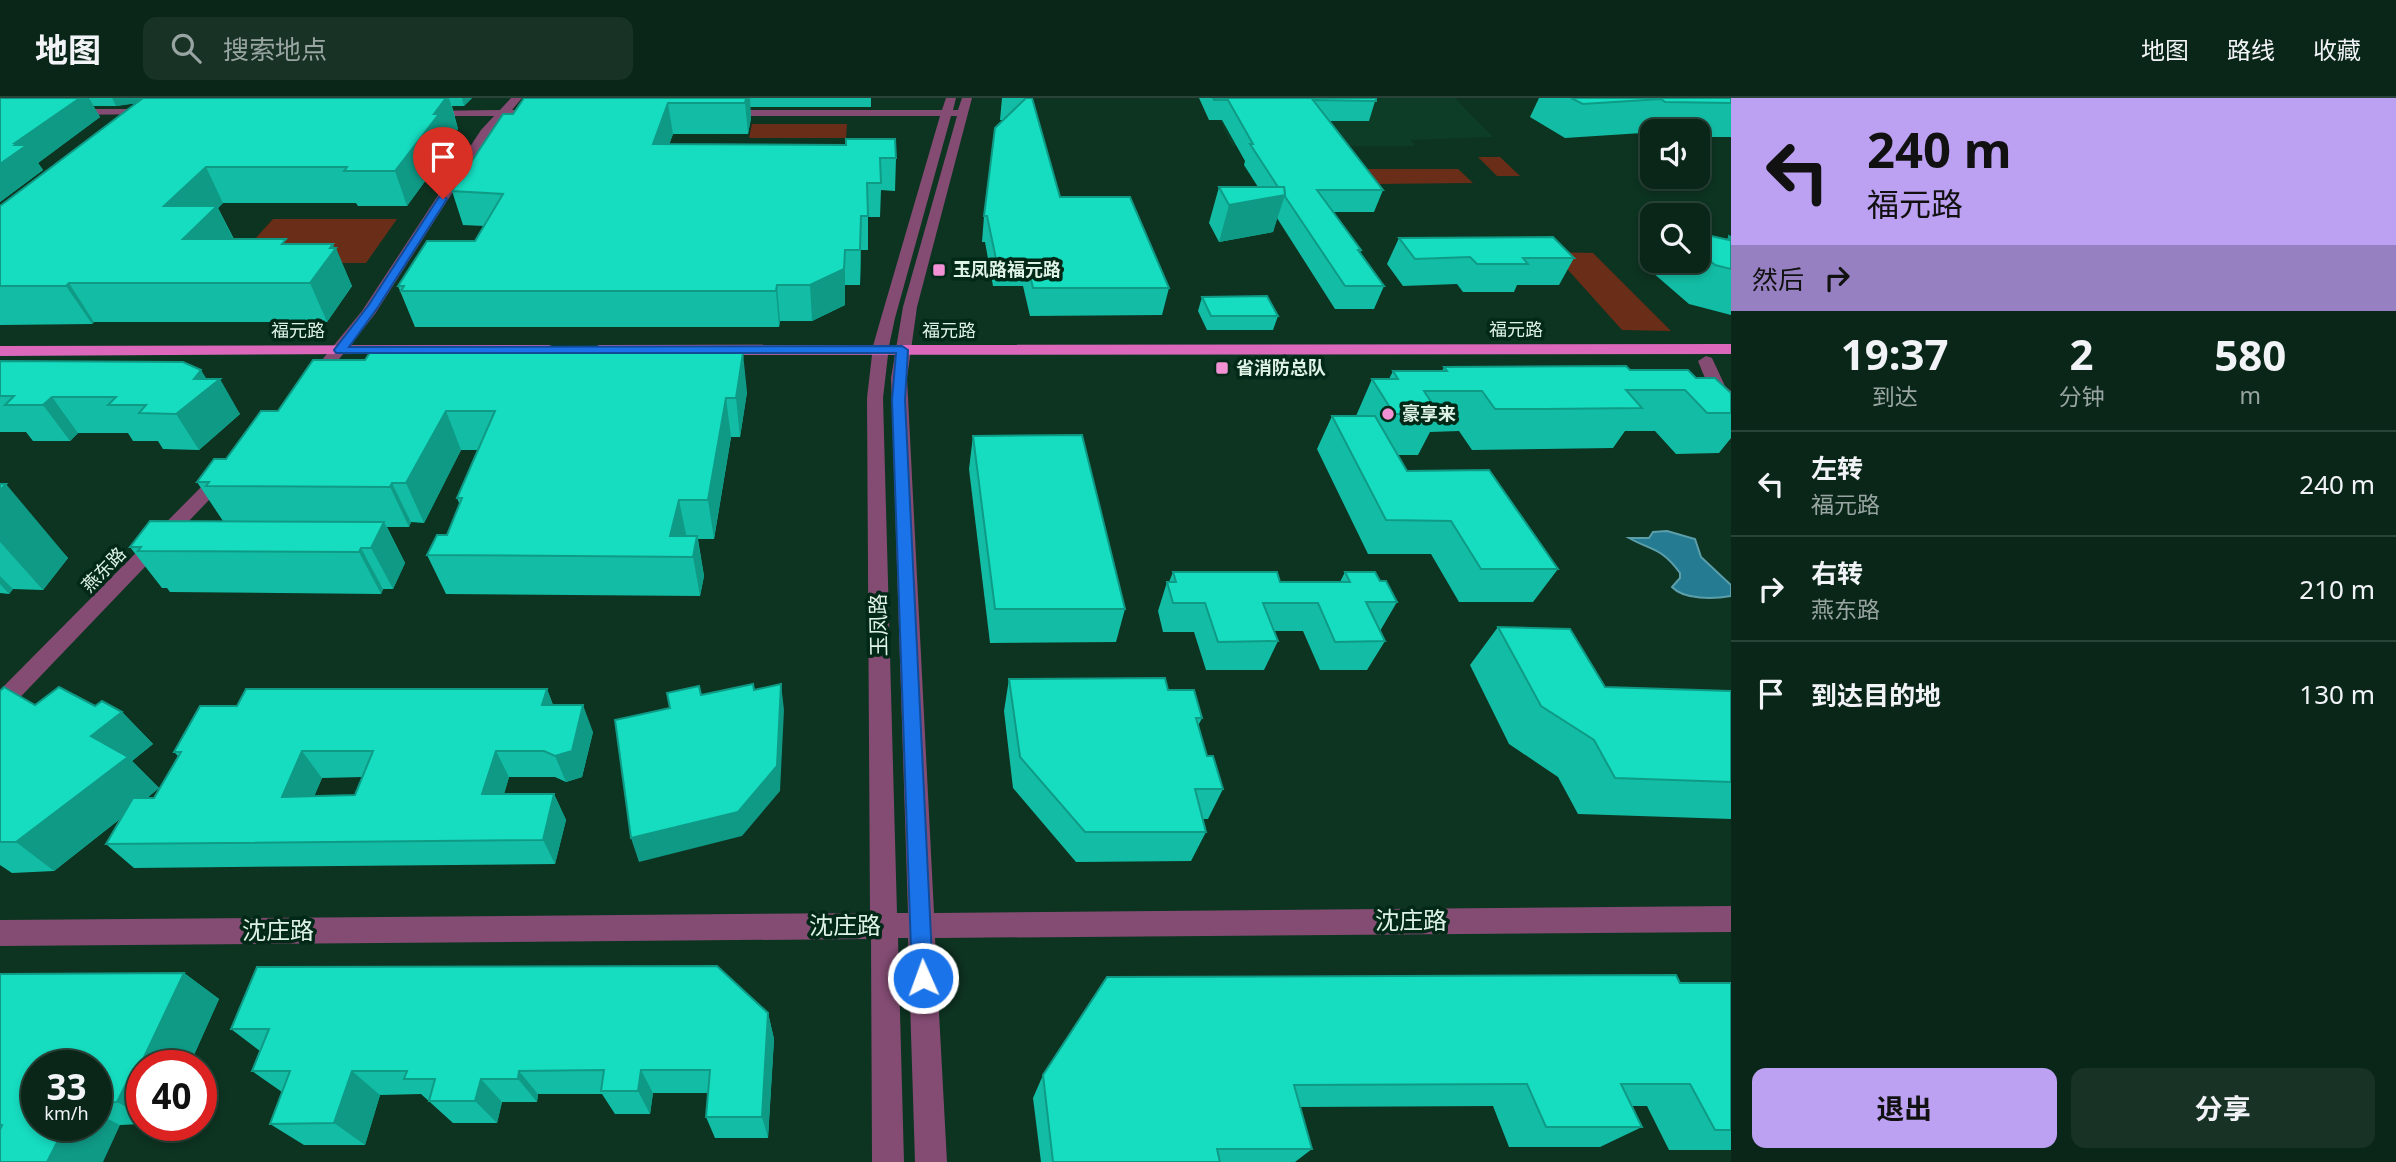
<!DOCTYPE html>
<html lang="zh">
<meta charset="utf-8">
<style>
body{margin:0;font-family:"Noto Sans","Noto Sans SC",sans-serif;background:#183226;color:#f1f3f6;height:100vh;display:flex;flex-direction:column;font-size:26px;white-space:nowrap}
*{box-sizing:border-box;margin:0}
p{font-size:23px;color:#99a5a2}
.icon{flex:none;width:38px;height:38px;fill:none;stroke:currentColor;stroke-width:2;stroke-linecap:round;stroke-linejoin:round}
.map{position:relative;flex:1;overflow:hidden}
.sheet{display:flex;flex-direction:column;background:#0a2619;width:665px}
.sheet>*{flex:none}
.guide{background:#bca0f2;color:#111;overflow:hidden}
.buttons{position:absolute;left:1640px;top:21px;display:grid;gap:14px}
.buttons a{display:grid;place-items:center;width:70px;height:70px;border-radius:14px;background:#0a2619;box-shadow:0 4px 10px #0003,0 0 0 2px #2a4338;font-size:35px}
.speed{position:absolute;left:21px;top:952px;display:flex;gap:14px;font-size:35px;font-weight:700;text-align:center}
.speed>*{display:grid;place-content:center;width:91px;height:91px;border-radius:50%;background:#0a2619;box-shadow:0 4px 10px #0003,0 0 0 2px #2a4338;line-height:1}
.speed small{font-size:18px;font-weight:400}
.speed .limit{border:10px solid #d22;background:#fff;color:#111}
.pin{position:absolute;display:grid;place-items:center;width:60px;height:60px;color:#fff;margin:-72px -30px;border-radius:50% 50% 50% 0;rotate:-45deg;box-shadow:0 0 7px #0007}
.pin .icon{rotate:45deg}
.me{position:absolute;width:77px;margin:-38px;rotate:358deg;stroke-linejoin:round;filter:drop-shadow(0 0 5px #0008)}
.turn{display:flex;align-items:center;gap:24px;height:147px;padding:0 21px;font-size:32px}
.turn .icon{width:91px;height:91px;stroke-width:2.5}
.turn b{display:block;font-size:49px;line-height:60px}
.then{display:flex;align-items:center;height:66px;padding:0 21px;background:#0003;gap:14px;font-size:26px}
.eta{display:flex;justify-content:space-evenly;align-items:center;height:119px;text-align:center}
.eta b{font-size:42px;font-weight:700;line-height:49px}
.primary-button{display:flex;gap:14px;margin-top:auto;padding:14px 21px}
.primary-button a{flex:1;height:80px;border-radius:14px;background:#bca0f2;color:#111;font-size:28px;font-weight:700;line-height:80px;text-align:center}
.primary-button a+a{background:#183226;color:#f1f3f6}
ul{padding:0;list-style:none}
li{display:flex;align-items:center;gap:21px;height:105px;padding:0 21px;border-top:2px solid #2a4338}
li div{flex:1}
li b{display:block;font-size:26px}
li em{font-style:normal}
header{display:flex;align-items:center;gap:42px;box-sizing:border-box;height:98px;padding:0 35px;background:#0a2619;border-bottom:2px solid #2a4338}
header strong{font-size:33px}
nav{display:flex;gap:38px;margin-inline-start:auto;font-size:24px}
.search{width:490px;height:63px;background:#183226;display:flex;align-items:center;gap:18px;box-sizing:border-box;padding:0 24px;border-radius:14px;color:#99a5a2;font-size:26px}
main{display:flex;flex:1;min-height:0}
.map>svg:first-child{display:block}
.built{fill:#0d3d27}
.green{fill:#6a2d17}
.water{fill:#257b92;stroke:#5c9fab;stroke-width:2}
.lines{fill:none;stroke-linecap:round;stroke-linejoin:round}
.minor{fill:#844c73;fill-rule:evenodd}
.major{fill:#db68bb;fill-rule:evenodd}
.wall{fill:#13bda5;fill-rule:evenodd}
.shaded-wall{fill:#0f9a86}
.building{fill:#16dcc0;stroke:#0f9a86;stroke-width:2;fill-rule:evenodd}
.route{fill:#1a73e8;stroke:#114b97;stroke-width:2}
.poi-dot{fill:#f391d5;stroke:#022917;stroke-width:2.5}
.labels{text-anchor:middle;stroke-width:7;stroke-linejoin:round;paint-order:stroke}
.far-poi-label{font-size:18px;font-weight:bold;fill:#def2e6;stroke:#022917;text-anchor:start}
.far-street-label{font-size:18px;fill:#def2e6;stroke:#022917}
.street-label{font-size:21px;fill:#def2e6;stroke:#022917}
.near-street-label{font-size:24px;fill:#def2e6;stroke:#022917}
</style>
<header>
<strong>地图</strong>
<div class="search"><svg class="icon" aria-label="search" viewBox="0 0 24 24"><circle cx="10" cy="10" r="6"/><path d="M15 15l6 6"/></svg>搜索地点</div>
<nav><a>地图</a><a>路线</a><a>收藏</a></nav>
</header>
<main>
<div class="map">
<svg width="1731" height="1064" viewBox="0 0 1731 1064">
<rect width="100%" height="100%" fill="#0d3321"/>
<path class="built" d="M1209 0H1455L1493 39 1411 42 1415 48H1232Z"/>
<g class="green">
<path d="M752 26H847L846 40H749Z"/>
<path d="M1478 59H1500L1520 78H1497Z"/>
<path d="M1366 71H1458L1473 85 1376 86Z"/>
<path d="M273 121H397L366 165H233Z"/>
<path d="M1552 154 1593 155 1671 233 1622 232Z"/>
</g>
<path class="water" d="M1667 433 1695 441 1701 459 1731 487V498C1714 501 1684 502 1672 489L1680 480V475C1661 449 1652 453 1629 440H1649L1653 434Z"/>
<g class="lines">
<g class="minor">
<path d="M511 0H522L512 12H540L545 15 540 18H506L491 34 375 216 320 285H308L306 282 308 279 362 213 481 32 494 18H426L422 17V13L500 12Z"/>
<path d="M946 0H956L953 12H958L962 0H972L917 209 907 280 934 815 1731 808V834L935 840 947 1064H915L908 840H898L904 1064H872L871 841 0 848V822L870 815 867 300 873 248 881 220 940 18H723L718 15 723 12H942ZM951 18H957L903 209 891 280 908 815H897L883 300 889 248 895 220Z"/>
<path d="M152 11 157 14 156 16 69 17 64 14 69 11Z"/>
<path d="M1706 258 1712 260 1725 288 1731 293V307C1712 302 1705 280 1698 263Z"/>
<path d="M224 370 230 372 233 376 230 380 8 612 0 615V592L218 372Z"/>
</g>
<g class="major">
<path d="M1731 246V256L599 257 591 252 599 247Z"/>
<path d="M549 247 554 249 557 252 554 255 0 258V248Z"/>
</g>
</g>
<g class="wall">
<path d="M0 0H472L464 8H452L458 31 448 45 449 50 407 108H358L356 105H223L218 110 234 141 334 150 352 188 327 224H94L92 226 0 227V108L136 5 116 8H93L100 19 38 65 43 72 0 104Z"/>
<path d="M524 0H871V9H750L751 20 748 36H673L669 46 896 60 895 93 881 92 880 119H868V152H861L860 187H845V207L812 223H780L779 229H415L398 188 475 143 484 128 463 127 452 93 513 16Z"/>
<path d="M1002 0H1032L1060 99 1169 190 1162 217 1030 218 1023 188H993L985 144H982L984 118 1003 22H1000Z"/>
<path d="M1199 0H1376L1369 23H1329L1383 92 1374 114H1333L1361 152 1360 155 1384 188 1374 211H1335L1277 120 1273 134 1219 144 1209 125 1219 89H1258L1244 67 1245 63 1222 22H1209Z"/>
<path d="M1539 0H1731V39H1698V33H1652V38H1646L1642 35 1565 40 1530 19Z"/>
<path d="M1698 135 1727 141 1729 138 1731 139V217L1689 206 1645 168 1652 157V163H1698Z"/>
<path d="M1399 140 1574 160 1559 187H1517L1514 194H1463L1457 186 1403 188 1387 166Z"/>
<path d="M1202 199 1278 218 1273 232H1207L1198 213Z"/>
<path d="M625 250 626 253 747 294 740 339H731L714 441H698L704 478 700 498 446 496 427 457 447 437 460 407 457 400 478 352H461L424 425 411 424 409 429H387L405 465 393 491H383L381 496 170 494 167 490H162L130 449 223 423 197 384 226 361 278 313 365 262 520 252Z"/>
<path d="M0 263 206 281 240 316 199 352 163 351 158 343H133L128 335H78L70 343H33L26 334H0Z"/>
<path d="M1444 269 1630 272 1696 280 1731 295V340L1719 355 1676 356 1655 333H1625L1613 350 1472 352 1459 333 1430 334 1418 357H1398L1407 373 1558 471 1533 504H1459L1431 456H1368L1317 351 1332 318H1356L1372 281H1389L1393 273H1442Z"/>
<path d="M973 338 1125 511 1116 544 990 545 969 371Z"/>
<path d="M0 386 68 460 43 492 13 491 9 496 0 495Z"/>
<path d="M1173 474 1280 484H1340L1345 474 1380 483 1397 504 1380 533 1385 543 1367 572H1320L1303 533H1274L1278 543 1264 572H1206L1194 534H1163L1158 513 1167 484H1169Z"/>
<path d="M1498 529 1605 589 1731 593V721L1578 716 1558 679 1509 646 1470 567Z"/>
<path d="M1009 581 1168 592 1202 620 1198 628 1207 658 1223 691 1208 721H1203L1206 734 1191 763 1076 764 1013 690 1004 613Z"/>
<path d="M547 591 553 607 593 634 582 679 566 684 555 679H509L504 696H554L566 722 555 766 134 770 106 746 120 721 54 773 12 775 0 767V593L35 607 95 608 122 614 153 646 132 663 159 690 147 700H154L178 658 174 654 237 608ZM362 679 355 697 314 698 322 680Z"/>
<path d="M184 875 219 901 189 968H142V1026L120 1027 0 1064V876ZM96 968V1027H37Z"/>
<path d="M1680 885H1731V1052H1669L1647 1008H1632L1642 1029 1600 1049H1509L1493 1008 1300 1009 1312 1051 1295 1064H1041L1033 1000 1043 977Z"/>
<path d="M768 915 774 941 768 1040H715L706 1019 708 995H653L650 1016H615L602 996H538L537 1004H502L497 1025H453L421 996 380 997 365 1047H304L270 1026 282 994 252 973 260 953 231 931Z"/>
</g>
<g class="shaded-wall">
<path d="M80 0H89L100 19 38 65 43 72 0 104V66L15 45Z"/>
<path d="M112 0H165L162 2 116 8Z"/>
<path d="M440 0H449L458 31 448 45 449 50 407 108 395 73 434 16Z"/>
<path d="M462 0H472L464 8Z"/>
<path d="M746 0H750L751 20 748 36 745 5Z"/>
<path d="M668 5 673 36 658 79 653 46Z"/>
<path d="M206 69 223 105 218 110 235 145 204 179 164 108Z"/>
<path d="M1285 97 1273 134 1219 144 1229 107Z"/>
<path d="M861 118V152L860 187V152Z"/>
<path d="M333 146 335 151 336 150 352 188 327 224 310 185Z"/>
<path d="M845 152V207L812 223 810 187Z"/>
<path d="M69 185 94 224 92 226 66 188Z"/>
<path d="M777 187 780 223 779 229 776 193Z"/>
<path d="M743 255 747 294 740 339 736 300Z"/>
<path d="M201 272 211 288 220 281 240 316 199 352 176 316 194 281Z"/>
<path d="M52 299 78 335 70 343 43 307Z"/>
<path d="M726 300 731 339 714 441 708 402Z"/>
<path d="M446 313 461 352 424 425 406 385Z"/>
<path d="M392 385 411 424 409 429 390 389Z"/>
<path d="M6 386 68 460 43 492 0 444V392Z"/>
<path d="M679 402 687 441 670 438Z"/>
<path d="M384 424 405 465 393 491 371 450Z"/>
<path d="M697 438 704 478 700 498 693 459Z"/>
<path d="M361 450 383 491 381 496 359 454Z"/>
<path d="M0 478 13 491 9 496 0 486Z"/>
<path d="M781 586 784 612 780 693 742 738 639 764 631 740Z"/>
<path d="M547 591 557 618 542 607Z"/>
<path d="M583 607 593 634 582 679 566 684 555 658Z"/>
<path d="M122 614 153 646 132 663 159 690 54 773 16 744 91 638Z"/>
<path d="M302 653 322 680 303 725 282 699Z"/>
<path d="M496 653 509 679 496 722 482 696Z"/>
<path d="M554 696 566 722 555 766 543 742Z"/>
<path d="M184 875 219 901 189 968H142V979L136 976Z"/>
<path d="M768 915 774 941 768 1040 762 1019Z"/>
<path d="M641 972 653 995 650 1016 638 993Z"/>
<path d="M352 973 380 997 365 1047 334 1025Z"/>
<path d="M519 973 538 996 537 1004 518 981Z"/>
<path d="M131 976 142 982V1017L117 1004Z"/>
<path d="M481 981 502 1004 497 1025 475 1003Z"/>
<path d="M96 1015 120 1027 103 1064H47L66 1027H96Z"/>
</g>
<g class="building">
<path d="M0 0H80L15 45H18L15 47H27L0 66Z"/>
<path d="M143 0H446L434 16H439L395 73H344L347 69H206L164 108H217L183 141H286L282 146H333L330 150H336L310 185H69L66 188H0V108Z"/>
<path d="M524 0H746L745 5H668L653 46 846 47V41H895L896 60H880L881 85H867L868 118H861L860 152H845L844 171 810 187H777L776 193H401L404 188H398L427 143H475L503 96 452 93 503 16H513Z"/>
<path d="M1026 0H1032L1060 99H1130L1169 190H1033L1026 161H996L987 118H984L995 30Z"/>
<path d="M1213 0H1376V3L1313 2 1383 92H1317L1361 152H1358L1384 188H1345L1284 97H1285L1284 89H1278L1250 46H1253L1228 2H1214Z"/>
<path d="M1571 0H1731V5L1665 4 1661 1 1583 6Z"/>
<path d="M1219 89H1284L1285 97 1229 107Z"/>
<path d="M1698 135 1729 142V138L1731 139V171L1715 167 1698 153Z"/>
<path d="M1553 139 1574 160H1523L1528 166H1477L1470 159 1415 161 1399 140Z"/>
<path d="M1267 198 1278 218H1211L1202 199Z"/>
<path d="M522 249 625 250 624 253 640 255H743L736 300H726L708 402H679L670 438H697L693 459 427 457 437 437H447L462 400H457L495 313H446L406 385H392L390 389 206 388 209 384H197L214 361H226L261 313H278L313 262H365L371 253H426L427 250 520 252Z"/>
<path d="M0 263 183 264 201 272 194 281H220L176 316 139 315 146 307H108L116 299H52L43 307H5L14 298H0Z"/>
<path d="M1626 268 1630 272H1688L1696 280H1715L1731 295V315H1707L1685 292H1626L1642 310 1546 311H1495L1482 293H1424L1439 316H1394L1372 281H1398L1393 273H1447L1444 269Z"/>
<path d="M1332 318H1375L1407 373 1489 372 1558 471H1481L1451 423 1386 422Z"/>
<path d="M1082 337 1125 511H995L973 338Z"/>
<path d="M0 386H6L0 392Z"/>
<path d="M150 423 384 424 371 450H361L359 454 138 453 141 449H130Z"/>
<path d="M1173 474H1277L1280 484H1350L1345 474H1375L1380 483H1386L1397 504H1366L1385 543 1335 544 1318 505H1263L1278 543 1218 544 1205 505H1173L1167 484H1176Z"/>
<path d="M1498 529 1570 531 1605 589 1731 593V684L1615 680 1594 642 1541 608Z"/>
<path d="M1165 580 1168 592H1194L1202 620H1196L1207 658H1213L1223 691H1195L1206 734H1085L1020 659 1009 581Z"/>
<path d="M753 586 754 592 781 586 777 668 738 714 631 740 615 622 670 610 667 595 699 588 701 597Z"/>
<path d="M4 589 35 607 59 589 95 608 102 603 122 614 91 638 128 659 16 744H0V593Z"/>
<path d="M246 591H547L542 607H583L572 653 555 658 544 653H496L482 696H554L543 742 106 746 133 700H154L181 654H174L200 608H237ZM302 653H373L355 697 282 699Z"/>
<path d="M717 868 768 915 762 1019H706L710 972H641L638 993H601L604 972 519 973 518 981H481L475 1003H429L435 981H404L407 973H352L334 1025 270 1026 290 973H252L269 931H231L257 869Z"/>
<path d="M184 875 136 976H131L117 1004 96 1005V968H37V1027H66L47 1064H0V1032L2 1027H0V876Z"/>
<path d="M1676 877 1680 885H1731V1032H1715L1690 986H1621L1642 1029H1546L1527 986 1294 987 1312 1051H1217L1220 1064H1053L1043 977 1107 879Z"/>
</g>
<path class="route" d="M443 98 447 101 378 209 349 249 902 248 908 252 905 302 933 880 930 887 923 890 915 887 912 880 892 302 896 255H336L334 252 368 208 439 99Z"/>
<g class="poi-dot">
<rect x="932" y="165" width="14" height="14" rx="3.5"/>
<rect x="1215" y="263" width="14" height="14" rx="3.5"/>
<circle cx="1388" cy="316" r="7"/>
</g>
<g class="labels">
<g class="far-poi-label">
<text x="953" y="178">玉凤路福元路</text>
<text x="1236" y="276">省消防总队</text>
<text x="1402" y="322">豪享来</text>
</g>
<g class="far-street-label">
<text x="1516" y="238">福元路</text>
<text x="298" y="239">福元路</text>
<text x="949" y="239">福元路</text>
<text transform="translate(104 472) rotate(-46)" y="6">燕东路</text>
</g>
<g class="street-label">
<text transform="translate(879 527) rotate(-91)" y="7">玉凤路</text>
</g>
<g class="near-street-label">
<text x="1411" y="831">沈庄路</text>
<text x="845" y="836">沈庄路</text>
<text x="278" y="841">沈庄路</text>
</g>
</g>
</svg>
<div class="buttons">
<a><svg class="icon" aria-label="sound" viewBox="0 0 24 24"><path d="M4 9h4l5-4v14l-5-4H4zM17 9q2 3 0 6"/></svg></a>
<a><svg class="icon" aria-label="search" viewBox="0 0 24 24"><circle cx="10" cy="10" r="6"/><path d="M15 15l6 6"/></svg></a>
</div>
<div class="speed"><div>33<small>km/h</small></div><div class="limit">40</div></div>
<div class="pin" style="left:443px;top:101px;background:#d93025"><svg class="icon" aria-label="arrive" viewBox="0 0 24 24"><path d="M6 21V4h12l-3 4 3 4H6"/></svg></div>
<svg class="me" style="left:923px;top:880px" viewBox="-20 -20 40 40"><circle r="17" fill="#1a73e8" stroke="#fff" stroke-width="3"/><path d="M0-11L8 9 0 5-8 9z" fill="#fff"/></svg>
</div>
<section class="sheet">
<div class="guide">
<div class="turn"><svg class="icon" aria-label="left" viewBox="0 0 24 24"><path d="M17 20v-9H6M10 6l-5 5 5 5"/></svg><div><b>240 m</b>福元路</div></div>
<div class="then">然后<svg class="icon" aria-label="right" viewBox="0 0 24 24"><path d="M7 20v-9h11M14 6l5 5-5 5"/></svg></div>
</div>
<div class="eta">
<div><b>19:37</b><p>到达</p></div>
<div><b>2</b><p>分钟</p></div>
<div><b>580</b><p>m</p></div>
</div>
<ul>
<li><svg class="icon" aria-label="left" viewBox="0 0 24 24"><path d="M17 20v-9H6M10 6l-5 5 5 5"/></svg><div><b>左转</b><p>福元路</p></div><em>240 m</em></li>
<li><svg class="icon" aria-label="right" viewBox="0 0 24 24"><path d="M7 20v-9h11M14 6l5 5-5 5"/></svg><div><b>右转</b><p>燕东路</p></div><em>210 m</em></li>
<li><svg class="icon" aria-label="arrive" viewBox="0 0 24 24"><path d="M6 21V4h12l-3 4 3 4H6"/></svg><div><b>到达目的地</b></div><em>130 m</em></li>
</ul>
<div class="primary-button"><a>退出</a><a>分享</a></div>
</section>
</main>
